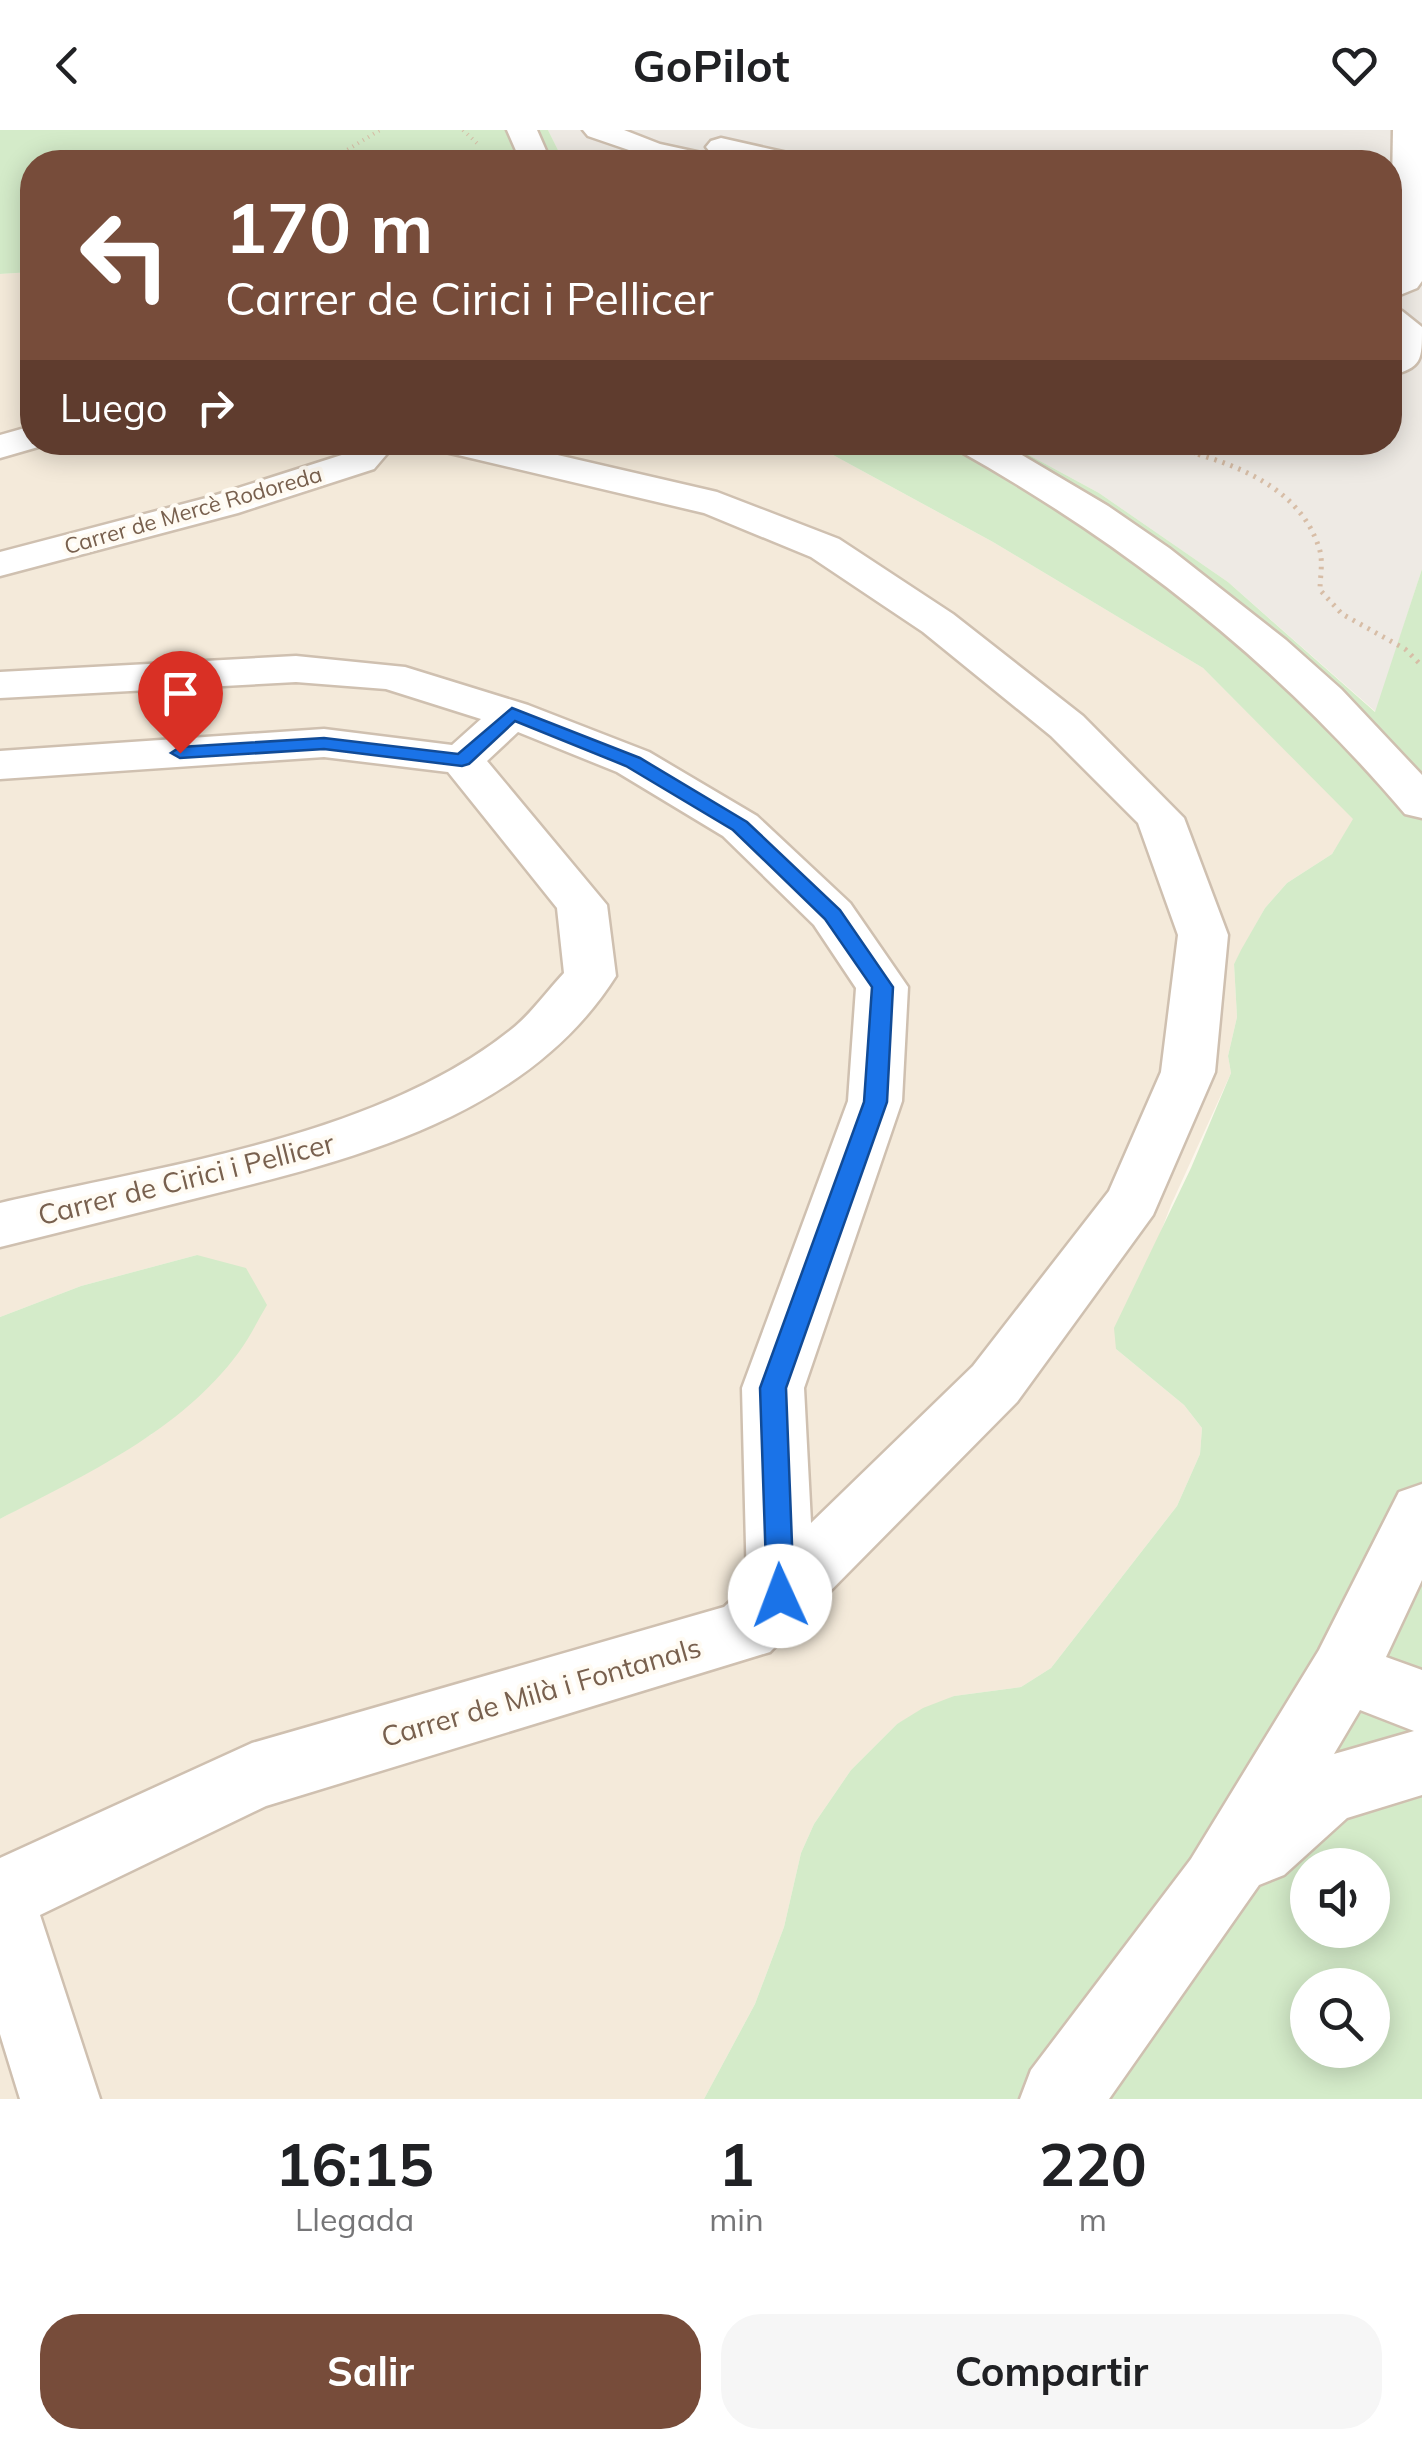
<!DOCTYPE html>
<html lang="es">
<meta charset="utf-8">
<style>
body{margin:0;font-family:Mulish,sans-serif;background:#f6f6f6;color:#202124;height:100vh;display:flex;flex-direction:column;font-size:38px;white-space:nowrap}
*{box-sizing:border-box;margin:0}
p{font-size:32px;color:#757577}
.icon{flex:none;width:55px;height:55px;fill:none;stroke:currentColor;stroke-width:2;stroke-linecap:round;stroke-linejoin:round}
.map{position:relative;height:1969px;overflow:hidden}
.panel{display:flex;flex-direction:column;background:#fff;flex:1}
.panel>*{flex:none}
.top-card{position:absolute;left:20px;top:20px;width:1382px;height:305px;border-radius:40px;box-shadow:0 5px 25px #0003;background:#774c3a;color:#fff;overflow:hidden}
.fabs{position:absolute;left:1290px;top:1718px;display:grid;gap:20px}
.fabs a{display:grid;place-items:center;width:100px;height:100px;border-radius:50%;background:#fff;box-shadow:0 5px 25px #0003;font-size:50px}
.pin{position:absolute;display:grid;place-items:center;width:85px;height:85px;color:#fff;margin:-102px -42px;border-radius:50% 50% 50% 0;rotate:-45deg;box-shadow:0 0 10px #0007}
.pin .icon{rotate:45deg}
.me{position:absolute;width:110px;margin:-55px;rotate:358deg;stroke-linejoin:round;filter:drop-shadow(0 0 8px #0008)}
.turn{display:flex;align-items:center;gap:35px;height:210px;padding:0 40px;font-size:45px}
.turn .icon{width:130px;height:130px;stroke-width:2.5}
.turn b{display:block;font-size:70px;line-height:85px}
.then{display:flex;align-items:center;height:95px;padding:0 40px;background:#0003;gap:20px;font-size:38px}
.eta{display:flex;justify-content:space-evenly;align-items:center;height:170px;text-align:center}
.eta b{font-size:60px;font-weight:700;line-height:70px}
.cta{display:flex;gap:20px;margin-top:auto;padding:20px 40px}
.cta a{flex:1;height:115px;border-radius:40px;background:#774c3a;color:#fff;font-size:40px;font-weight:700;line-height:115px;text-align:center}
.cta a+a{background:#f6f6f6;color:#202124}
header{display:flex;justify-content:space-between;align-items:center;height:130px;padding:0 40px;background:#fff;font-size:45px;font-weight:700}
.map>svg:first-child{display:block}
.residential{fill:#f4eada}
.industrial{fill:#eeeae4}
.green{fill:#d4ebc9;fill-rule:evenodd}
.lines{fill:none;stroke-linecap:round;stroke-linejoin:round}
.minor-casing{stroke:#cfc0b0;stroke-width:5}
.path-far1{stroke:#d7bda6;stroke-width:4;stroke-dasharray:1 5;stroke-linecap:butt}
.path{stroke:#d7bda6;stroke-width:5;stroke-dasharray:2.5 6;stroke-linecap:butt}
.minor{fill:#fff;fill-rule:evenodd}
.route{fill:#1a73e8;stroke:#114b97;stroke-width:2.5}
.labels{text-anchor:middle;stroke-width:8;stroke-linejoin:round;paint-order:stroke}
.far-street-label{font-size:22px;fill:#78604e;stroke:#fffbf3}
.street-label{font-size:28px;fill:#78604e;stroke:#fffbf3}
</style>
<header><svg class="icon" aria-label="back" viewBox="0 0 24 24"><path d="M15 5l-7 7 7 7"/></svg>GoPilot<svg class="icon" aria-label="heart" viewBox="0 0 24 24"><path d="M12 20l-8-8c-3-5 5-10 8-4 3-6 11-1 8 4z"/></svg></header>
<div class="map">
<svg width="1422" height="1969" viewBox="0 0 1422 1969">
<rect width="100%" height="100%" fill="#fcf7ec"/>
<path class="residential" d="M32 142V312L811 313 993 412 1203 538 1354 689 1332 724 1287 753 1265 778 1234 834 1237 887 1228 926 1231 943 1171 1075 1116 1219 1184 1275 1202 1298 1200 1324 1177 1376 1051 1538 1021 1557 954 1566 897 1594 851 1640 814 1694 801 1723 784 1797 755 1874 704 1969H0V1389L152 1304 197 1125 81 1156 0 1187V144Z"/>
<path class="industrial" d="M548 0H1422V439L1376 582 1228 452 1099 363 1007 313 1390 312V32H564Z"/>
<g class="green">
<path d="M0 0H548L564 32H32V142L0 144Z"/>
<path d="M811 313H1007L1099 363 1228 452 1375 582 1422 439V1969H704L755 1874 784 1797 801 1723 814 1694 851 1640 897 1594 923 1578 954 1566 1021 1557 1051 1538 1177 1376 1200 1324 1202 1298 1184 1275 1116 1219 1114 1198 1191 1038 1231 943 1228 926 1237 887 1234 834 1241 820 1265 778 1287 753 1332 724 1353 689 1203 538 993 412ZM1308 1735H1372V1800H1308ZM1308 1855H1372V1920H1308Z"/>
<path d="M197 1125 246 1138 267 1175C258 1190 250 1207 239 1222 181 1301 85 1345 0 1389V1187L81 1156Z"/>
</g>
<g class="lines">
<g class="minor-casing">
<g id="minor">
<path d="M507 0H537L551 32H521Z"/>
<path d="M583 0H624L660 14 715 26 719 32H664L588 6Z"/>
<path d="M1393 0H1422V151L1417 158 1390 169Z"/>
<path d="M721 8 801 26 805 32H751L711 23 706 17 711 11Z"/>
<path d="M1390 178 1402 181 1422 197C1422 231 1422 237 1390 246V224L1396 215 1390 205Z"/>
<path d="M32 296V312L45 315 0 328V305Z"/>
<path d="M358 312H397L374 339 238 383 0 446V422L210 367 348 323Z"/>
<path d="M432 312H501L717 362 839 409 953 484 1083 586 1184 688 1228 805 1215 942 1153 1085 1017 1272 770 1522 266 1676 40 1785 100 1969H20L0 1904V1728L252 1613 724 1477 747 1455 742 1258 848 971 856 858 814 795 723 706 617 642 518 602 487 631 607 775 616 846C527 987 352 1030 201 1067 134 1084 67 1100 0 1117V1073C164 1035 378 1007 512 899 531 884 547 861 564 843L557 778 448 642 324 627 0 649V621L324 599 452 615 481 589 386 559 296 552 0 568V542L296 526 405 537 528 575 649 622 757 686 850 773 908 857 902 971 804 1258 811 1393 973 1236 1109 1061 1161 942 1178 805 1138 693 1051 606 923 502 811 427 704 383 437 320Z"/>
<path d="M953 312H1000L1108 376 1169 418 1286 510 1341 559 1422 645V688L1405 684C1278 534 1129 416 958 320Z"/>
<path d="M1422 1354V1450L1386 1527 1422 1540V1665L1347 1688 1284 1745 1259 1755 1109 1969H1020L1031 1940 1191 1729 1319 1520 1399 1362ZM1360 1580 1414 1601 1334 1624Z"/>
</g>
</g>
<g class="path-far1">
<path d="M463 0 480 16"/>
<path d="M327 32 380 0"/>
<path d="M1129 312 1199 324"/>
<path d="M1069 321 1123 312"/>
</g>
<path class="path" d="M1190 322C1244 337 1303 362 1320 421 1323 433 1320 448 1320 460L1342 484 1405 519 1422 536"/>
<use href="#minor" class="minor"/>
</g>
<path class="route" d="M512 578 640 628 747 692 840 780 893 857 887 972 786 1258 794 1466 790 1475 780 1479 771 1475 767 1466 760 1258 864 972 872 857 825 789 733 700 626 636 515 591 469 634 462 636 324 619 180 628 171 623 180 617 324 608 458 624Z"/>
<g class="labels">
<g class="far-street-label">
<text transform="translate(193 380) rotate(-16)" y="8">Carrer de Mercè Rodoreda</text>
</g>
<g class="street-label">
<text transform="translate(186 1049) rotate(-14)" y="10">Carrer de Cirici i Pellicer</text>
<text transform="translate(541 1562) rotate(-16)" y="10">Carrer de Milà i Fontanals</text>
</g>
</g>
</svg>
<div class="fabs">
<a><svg class="icon" aria-label="sound" viewBox="0 0 24 24"><path d="M4 9h4l5-4v14l-5-4H4zM17 9q2 3 0 6"/></svg></a>
<a><svg class="icon" aria-label="search" viewBox="0 0 24 24"><circle cx="10" cy="10" r="6"/><path d="M15 15l6 6"/></svg></a>
</div>
<div class="pin" style="left:180px;top:623px;background:#d93025"><svg class="icon" aria-label="arrive" viewBox="0 0 24 24"><path d="M6 21V4h12l-3 4 3 4H6"/></svg></div>
<svg class="me" style="left:780px;top:1466px" viewBox="-20 -20 40 40"><circle r="19" fill="#fff"/><path d="M0-13L10 11 0 6-10 11z" fill="#1a73e8"/></svg>
<div class="top-card">
<div class="turn"><svg class="icon" aria-label="left" viewBox="0 0 24 24"><path d="M17 20v-9H6M10 6l-5 5 5 5"/></svg><div><b>170 m</b>Carrer de Cirici i Pellicer</div></div>
<div class="then">Luego<svg class="icon" aria-label="right" viewBox="0 0 24 24"><path d="M7 20v-9h11M14 6l5 5-5 5"/></svg></div>
</div>
</div>
<section class="panel">
<div class="eta">
<div><b>16:15</b><p>Llegada</p></div>
<div><b>1</b><p>min</p></div>
<div><b>220</b><p>m</p></div>
</div>
<div class="cta"><a>Salir</a><a>Compartir</a></div>
</section>
